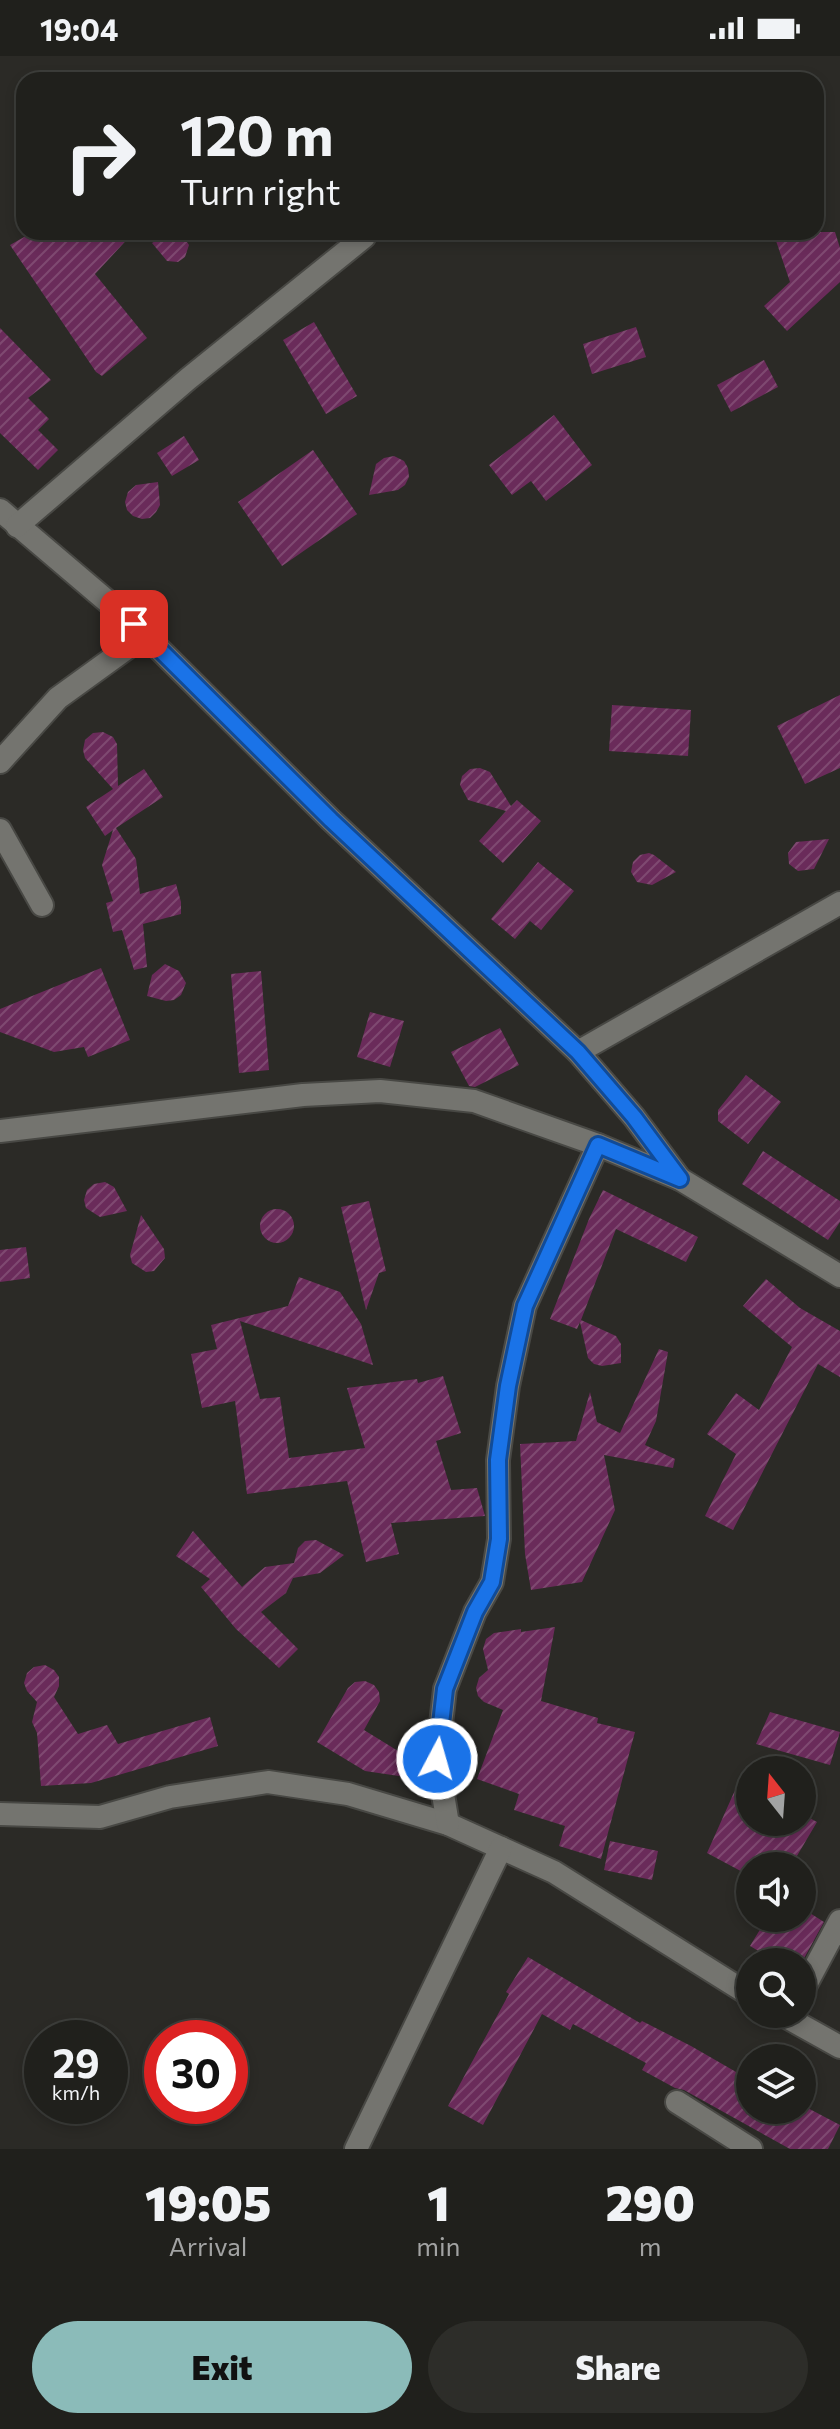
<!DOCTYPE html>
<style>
body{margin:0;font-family:Commissioner,sans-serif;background:#2d2d29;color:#f1f3f6;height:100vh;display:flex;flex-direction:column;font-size:30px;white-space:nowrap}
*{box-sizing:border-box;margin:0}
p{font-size:26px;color:#a2a3a3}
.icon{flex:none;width:44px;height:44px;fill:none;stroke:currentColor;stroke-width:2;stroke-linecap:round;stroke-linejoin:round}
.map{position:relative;height:2093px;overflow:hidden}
.side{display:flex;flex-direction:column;background:#20201c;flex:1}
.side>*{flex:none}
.banner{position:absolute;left:16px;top:16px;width:808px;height:168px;border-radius:24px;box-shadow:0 4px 12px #0003,0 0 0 2px #3d3e3b;background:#20201c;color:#f1f3f6;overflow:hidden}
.needle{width:52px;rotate:343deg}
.buttons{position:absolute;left:736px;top:1700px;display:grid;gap:16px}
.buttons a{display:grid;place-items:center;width:80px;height:80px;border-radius:50%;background:#20201c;box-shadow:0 4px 12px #0003,0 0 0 2px #3d3e3b;font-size:40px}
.speed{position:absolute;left:24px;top:1964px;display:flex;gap:16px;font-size:40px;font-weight:700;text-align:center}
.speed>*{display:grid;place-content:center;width:104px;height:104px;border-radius:50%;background:#20201c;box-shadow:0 4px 12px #0003,0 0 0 2px #3d3e3b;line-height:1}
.speed small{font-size:20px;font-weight:400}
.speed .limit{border:12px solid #d22;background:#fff;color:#111}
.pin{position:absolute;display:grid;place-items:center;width:68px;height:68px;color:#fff;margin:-34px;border-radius:16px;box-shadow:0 4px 12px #0006}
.me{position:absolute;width:88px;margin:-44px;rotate:6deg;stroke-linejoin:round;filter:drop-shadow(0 0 6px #0008)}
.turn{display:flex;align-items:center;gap:28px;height:168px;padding:0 32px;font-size:36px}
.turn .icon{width:104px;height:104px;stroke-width:2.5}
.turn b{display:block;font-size:56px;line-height:68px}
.eta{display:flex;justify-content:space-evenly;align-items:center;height:136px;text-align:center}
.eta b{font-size:48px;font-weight:800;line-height:56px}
.primary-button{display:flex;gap:16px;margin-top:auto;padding:16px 32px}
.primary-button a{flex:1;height:92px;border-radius:48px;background:#8bbbb9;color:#111;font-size:32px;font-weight:800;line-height:92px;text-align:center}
.primary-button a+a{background:#2d2d29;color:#f1f3f6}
.status{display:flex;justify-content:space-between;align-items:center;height:56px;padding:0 40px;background:#20201c;direction:ltr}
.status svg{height:22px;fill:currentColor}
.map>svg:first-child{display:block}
.building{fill:url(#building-hatch)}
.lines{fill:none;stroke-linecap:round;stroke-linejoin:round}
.minor-casing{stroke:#484844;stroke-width:26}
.minor{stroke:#74746f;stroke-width:22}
.route-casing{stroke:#114b97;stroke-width:20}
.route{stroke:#1a73e8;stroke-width:14}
</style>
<div class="status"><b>19:04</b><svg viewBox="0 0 49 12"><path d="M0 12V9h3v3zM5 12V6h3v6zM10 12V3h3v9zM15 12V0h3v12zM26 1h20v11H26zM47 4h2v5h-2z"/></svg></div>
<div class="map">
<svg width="840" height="2093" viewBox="0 0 840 2093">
<defs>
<pattern id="building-hatch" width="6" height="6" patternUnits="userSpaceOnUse" patternTransform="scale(2)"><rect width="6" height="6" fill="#6a2b5a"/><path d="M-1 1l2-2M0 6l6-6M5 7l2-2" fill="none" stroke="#7f4971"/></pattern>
</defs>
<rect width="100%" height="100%" fill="#2b2a26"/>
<g class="building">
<path d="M33 176H134L95 218 147 282 102 320 96 316 10 189Z"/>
<path d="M773 176H835L840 192V226L787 275 764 250 790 226Z"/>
<path d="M168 177H181L189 189 185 201 178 206 167 205 152 187Z"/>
<path d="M314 266 357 340 326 358 283 284Z"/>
<path d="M636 271 646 301 592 318 583 288Z"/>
<path d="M0 272 51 324 28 342 49 363 38 374 58 394 38 414 0 377Z"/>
<path d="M764 304 778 331 731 356 717 329Z"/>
<path d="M554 359 592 409 546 445 531 425 512 439 489 409Z"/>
<path d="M184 380 199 404 172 420 157 397Z"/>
<path d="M313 394 357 458 282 510 238 446Z"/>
<path d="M394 400 404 405 408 412 409 421 405 429 398 434 369 439 376 408 384 402Z"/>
<path d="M158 426 160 449 156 456 150 462 142 463 133 460 127 454 125 446 128 436 136 429Z"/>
<path d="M840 639V712L805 728 777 670Z"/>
<path d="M612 649 691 654 688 700 609 695Z"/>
<path d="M103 676 113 681 117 688 118 730 144 713 163 741 116 772 136 803 140 838 176 828 181 846V858L143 868 147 911 134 914 122 874 113 876 106 847 113 845 102 809 113 774 105 780 86 751 113 733 85 702 83 694 85 684 93 677Z"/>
<path d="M480 712 490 716 511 750 517 744 541 765 503 807 479 785 506 755 468 744 460 729 462 720 470 713Z"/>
<path d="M829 783 814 813 798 815 789 808 788 797 796 786Z"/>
<path d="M649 797 654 799 676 816 652 829 637 826 631 816 633 806 640 799Z"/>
<path d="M538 806 574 835 541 874 530 865 515 883 491 863Z"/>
<path d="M165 908 179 915 186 927 181 939 174 944 166 945 147 940 152 919Z"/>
<path d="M101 912 130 984 88 1001 84 991 54 996 0 976V953Z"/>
<path d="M261 915 269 1014 239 1017 231 918Z"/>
<path d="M370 956 404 965 390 1011 357 1001Z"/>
<path d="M500 972 519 1009 475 1031 469 1030 451 996Z"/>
<path d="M746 1019 781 1046 748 1088 718 1065V1054Z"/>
<path d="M763 1095 840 1145V1166L828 1184 742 1128Z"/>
<path d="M105 1126 114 1131 127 1155 100 1161 86 1152 84 1144 87 1134 94 1128Z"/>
<path d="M603 1134 698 1181 686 1206 616 1173 581 1264 616 1280 621 1288V1307L602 1310 594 1308 588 1302 580 1266 577 1273 550 1263 589 1163Z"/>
<path d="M369 1145 386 1215 379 1217 366 1254 341 1151Z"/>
<circle cx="277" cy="1170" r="17"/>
<path d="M141 1159 164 1193 165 1202 154 1215 146 1216 132 1207 130 1199Z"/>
<path d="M26 1191 30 1222 0 1226V1194Z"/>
<path d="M299 1221 340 1236 361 1268 373 1309 240 1265 260 1343 280 1341 289 1402 365 1392 347 1332 417 1323 418 1327 443 1320 461 1377 436 1385 451 1434 477 1432 485 1460 391 1467 399 1498 366 1506 347 1425 247 1438 235 1345 202 1352 191 1298 217 1293 211 1269 288 1250Z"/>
<path d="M766 1223 800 1252 840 1275V1321L818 1308 733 1474 705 1460 736 1398 707 1378 736 1337 759 1354 792 1291 743 1250Z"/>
<path d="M659 1293 668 1296 656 1365 645 1389 675 1403 673 1412 604 1399 615 1454 582 1526 531 1534 525 1498 520 1388 576 1385 590 1336 597 1366 620 1377Z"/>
<path d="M193 1475 242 1531 265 1511 294 1507 298 1492 305 1485 316 1484 344 1499 320 1517 293 1522 286 1537 261 1556 298 1593 279 1612 236 1573 201 1531 210 1523 176 1500Z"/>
<path d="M555 1571 541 1645 598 1662 597 1667 635 1676 601 1803 559 1790 565 1770 514 1754 519 1738 477 1723 503 1654 484 1646 478 1640 476 1632 479 1622 488 1614 483 1593 486 1583 494 1577 521 1573V1576Z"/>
<path d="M45 1609 54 1614 59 1621V1630L54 1641 78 1678 107 1669 118 1688 210 1661 218 1690 91 1727 41 1730 37 1677 32 1666 37 1646 27 1635 24 1627 27 1617 34 1611Z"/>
<path d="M365 1625 374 1629 379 1636 380 1645 364 1674 424 1711 426 1724 365 1715 317 1686 348 1632 355 1626Z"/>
<path d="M770 1656 840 1676 830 1709 756 1688Z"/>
<path d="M740 1723 750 1729V1766H802V1758L817 1766 791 1810H750V1820L707 1797Z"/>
<path d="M610 1785 658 1795 652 1824 604 1814Z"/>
<path d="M802 1852 824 1866 802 1906H777L750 1890 767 1862H802Z"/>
<path d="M528 1901 640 1967 642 1965 691 1990 750 2024V2054H802V2049L840 2069 828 2093H790L684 2034 675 2032 642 2014 646 2007 573 1968 570 1974 542 1958 483 2069 448 2050 509 1938 506 1936Z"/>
</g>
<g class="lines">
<g class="minor-casing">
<g id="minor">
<path d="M0 454 134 568 331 764 578 996 634 1061 680 1123"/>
<path d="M17 470 188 323 364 181"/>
<path d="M0 706 58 642 145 579"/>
<path d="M0 774 42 849"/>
<path d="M578 996 840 847"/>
<path d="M0 1075 303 1039 380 1035 474 1045 598 1089 680 1123 840 1220"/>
<path d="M0 1758 100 1761 170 1741 268 1726 348 1738 448 1768 554 1816 750 1939"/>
<path d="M448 1768 437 1703 445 1633 475 1556 492 1526 499 1483 498 1404 508 1330 525 1250 598 1089"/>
<path d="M802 1936 840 1865"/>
<path d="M781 1958 840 1991"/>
<path d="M677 2046 751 2093"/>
<path d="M356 2093 501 1792"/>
</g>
</g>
<use href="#minor" class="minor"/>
</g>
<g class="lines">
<g class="route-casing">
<path id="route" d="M134 568 331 764 578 996 634 1061 680 1123 598 1089 525 1250 508 1330 498 1404 499 1483 492 1526 475 1556 445 1633 437 1703"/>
</g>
<use href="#route" class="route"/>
</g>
</svg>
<div class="buttons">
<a><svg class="needle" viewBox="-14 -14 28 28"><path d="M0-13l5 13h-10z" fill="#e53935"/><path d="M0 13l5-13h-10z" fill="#a2a3a3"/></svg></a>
<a><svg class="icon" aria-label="sound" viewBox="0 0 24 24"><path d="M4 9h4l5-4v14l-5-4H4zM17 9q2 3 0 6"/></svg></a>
<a><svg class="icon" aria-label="search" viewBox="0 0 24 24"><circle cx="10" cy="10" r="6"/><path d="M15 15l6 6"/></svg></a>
<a><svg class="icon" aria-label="layers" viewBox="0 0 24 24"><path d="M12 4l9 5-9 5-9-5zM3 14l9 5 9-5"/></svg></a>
</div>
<div class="speed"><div>29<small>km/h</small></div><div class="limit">30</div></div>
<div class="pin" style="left:134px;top:568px;background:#d93025"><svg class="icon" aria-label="arrive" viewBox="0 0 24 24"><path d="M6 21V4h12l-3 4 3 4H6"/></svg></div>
<svg class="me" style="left:437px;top:1703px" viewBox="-20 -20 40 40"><circle r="17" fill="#1a73e8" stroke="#fff" stroke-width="3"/><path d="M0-11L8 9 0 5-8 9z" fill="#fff"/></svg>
<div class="banner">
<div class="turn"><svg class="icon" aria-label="right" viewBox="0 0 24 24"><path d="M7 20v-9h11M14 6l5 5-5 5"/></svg><div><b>120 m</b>Turn right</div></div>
</div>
</div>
<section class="side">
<div class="eta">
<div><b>19:05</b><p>Arrival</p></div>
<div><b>1</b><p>min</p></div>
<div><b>290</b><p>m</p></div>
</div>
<div class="primary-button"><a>Exit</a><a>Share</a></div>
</section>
